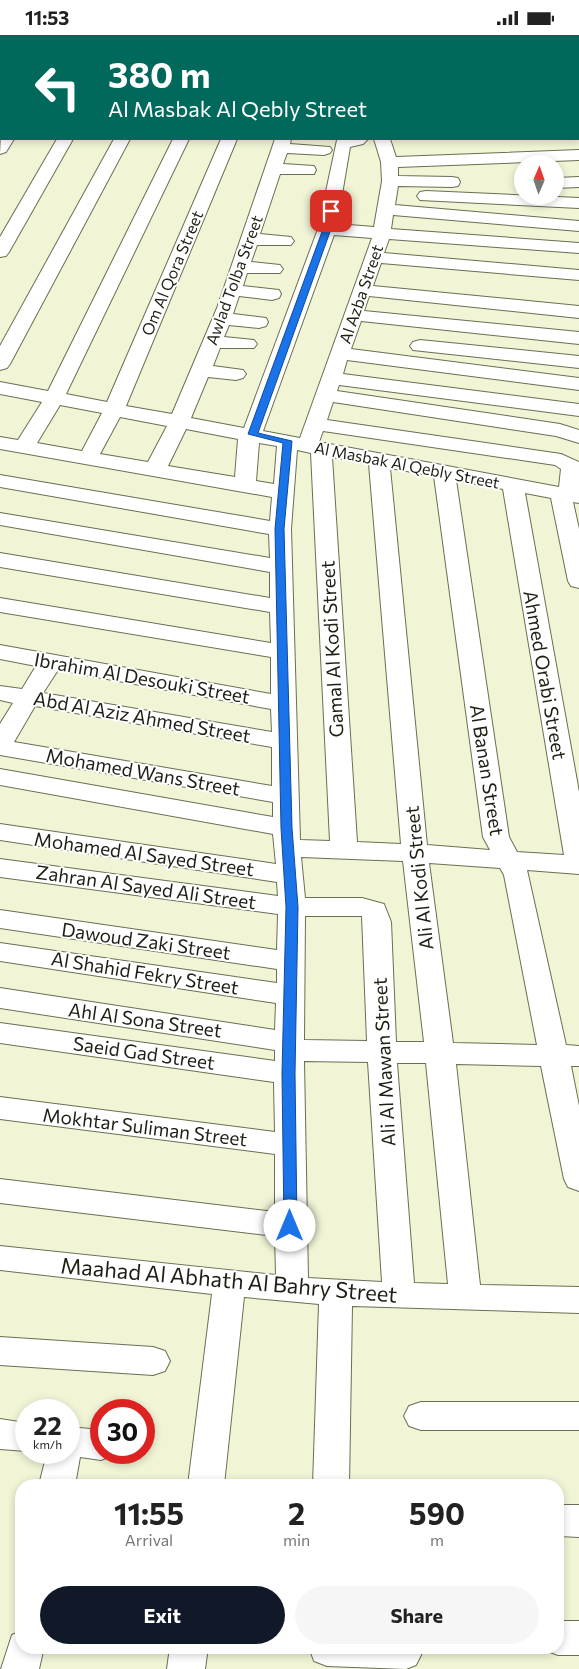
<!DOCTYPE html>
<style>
body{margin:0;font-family:Commissioner,sans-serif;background:#f6f6f6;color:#222;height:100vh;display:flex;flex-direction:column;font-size:19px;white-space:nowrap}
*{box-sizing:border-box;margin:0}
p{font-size:16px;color:#767676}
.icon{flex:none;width:28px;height:28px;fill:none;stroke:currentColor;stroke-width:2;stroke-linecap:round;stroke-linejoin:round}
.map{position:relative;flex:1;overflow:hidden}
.drawer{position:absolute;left:15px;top:1444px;width:549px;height:175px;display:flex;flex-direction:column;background:#fff;border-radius:20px;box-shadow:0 2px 8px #0003}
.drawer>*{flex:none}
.hud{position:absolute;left:0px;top:0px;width:580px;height:105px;box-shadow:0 2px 8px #0003;background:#00695c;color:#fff;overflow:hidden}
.needle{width:32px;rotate:2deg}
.fabs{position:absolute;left:514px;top:120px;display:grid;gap:10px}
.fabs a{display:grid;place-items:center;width:50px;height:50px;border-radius:50%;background:#fff;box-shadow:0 2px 8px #0003;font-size:25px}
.speed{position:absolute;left:15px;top:1364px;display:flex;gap:10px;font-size:25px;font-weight:700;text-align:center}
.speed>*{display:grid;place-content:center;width:65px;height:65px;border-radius:50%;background:#fff;box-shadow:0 2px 8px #0003;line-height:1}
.speed small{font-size:12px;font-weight:400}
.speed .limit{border:8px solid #d22;background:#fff;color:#111}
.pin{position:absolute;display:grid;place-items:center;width:42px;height:42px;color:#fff;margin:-21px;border-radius:10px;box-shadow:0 2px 8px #0006}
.me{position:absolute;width:55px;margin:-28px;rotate:0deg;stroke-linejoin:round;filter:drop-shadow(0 0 4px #0008)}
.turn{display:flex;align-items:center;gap:18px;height:105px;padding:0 25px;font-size:22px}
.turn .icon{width:65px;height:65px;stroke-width:2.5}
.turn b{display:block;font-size:35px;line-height:42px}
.eta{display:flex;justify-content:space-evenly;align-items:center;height:85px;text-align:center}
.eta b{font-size:30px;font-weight:700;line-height:35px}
.button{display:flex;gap:10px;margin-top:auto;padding:10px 25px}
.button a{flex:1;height:58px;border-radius:30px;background:#111827;color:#fff;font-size:20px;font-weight:700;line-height:58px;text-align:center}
.button a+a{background:#f6f6f6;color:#222}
.status{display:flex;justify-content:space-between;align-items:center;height:35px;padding:0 25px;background:#fff;direction:ltr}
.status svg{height:14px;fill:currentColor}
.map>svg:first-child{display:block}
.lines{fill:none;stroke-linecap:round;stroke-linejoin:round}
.minor-casing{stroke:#6b6e52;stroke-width:2}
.minor{fill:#fff;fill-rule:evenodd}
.route{fill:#1a73e8;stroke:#114b97}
.labels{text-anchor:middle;stroke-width:4;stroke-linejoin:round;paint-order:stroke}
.far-street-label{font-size:16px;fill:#1e1f14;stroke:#fff}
.street-label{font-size:19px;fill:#1e1f14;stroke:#fff}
.near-street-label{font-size:22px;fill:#1e1f14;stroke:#fff}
</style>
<div class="status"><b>11:53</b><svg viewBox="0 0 49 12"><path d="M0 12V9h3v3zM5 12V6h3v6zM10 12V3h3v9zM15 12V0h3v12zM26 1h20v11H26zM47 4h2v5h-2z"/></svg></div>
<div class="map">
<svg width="579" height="1634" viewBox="0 0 579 1634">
<rect width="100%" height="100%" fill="#f1f5d6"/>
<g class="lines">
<g class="minor-casing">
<g id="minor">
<rect x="68" y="0" width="14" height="1"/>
<path d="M256 0H324L256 1Z"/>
<rect x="382" y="0" width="16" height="1"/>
<rect x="0" y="4" width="1" height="8"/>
<rect x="0" y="45" width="1" height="10"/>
<path d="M1 100V104H14L6 117 0 119Z"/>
<path d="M57 104H73L9 217 6 221 0 222V202Z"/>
<path d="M114 104H130L10 329 7 333 0 335V311Z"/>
<path d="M173 104H189L66 359 107 367 221 104H237L126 371 172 379 217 273 275 104H291L290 109 330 112 332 115 330 118 324 120 287 118 283 129 314 131 316 135 314 139H280L260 199 291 202 294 206 291 210H257L251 227 280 230 283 234 280 238H247L243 251 279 255 281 259 279 263 272 265 239 261 233 279 266 283 268 287 266 291 259 293 229 290 224 302 254 305 257 309 254 313H220L213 331 243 335 246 339 243 343 236 345 208 342 191 383 244 393 318 194 337 105 368 104 363 109 350 112 337 189 374 192 382 146 381 127 374 104H390L396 122 579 115V125L398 132V141L452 142 458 143 460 147 458 151 452 152 398 151 395 170 579 186V196L393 180 391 194 579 208V218L389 204 384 218 579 235V245L381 228 373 251 579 271V283L369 261 364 276 579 297V309L361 286 351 314 579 343V355L347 325 343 339 579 369V381L339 350 337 356 560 389 579 395V408L556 401 333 367 327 385 561 419 579 427V468L573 467 579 494V553L571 551 568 546 551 463 525 458 579 757V839L527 835 566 1010 579 1011V1031H571L579 1071V1156L568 1152 564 1144 541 1031 456 1029 480 1250 579 1252V1278L352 1271 349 1450H313L319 1269 244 1262 224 1450H188L212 1259 0 1235V1211L276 1240 275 1201 0 1168V1144L275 1177V1119L0 1084V1062L275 1097 274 1047 0 1008V988L275 1026V1015L0 973V953L275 995 276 968 0 926V908L277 948V934L0 893V875L277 915 278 879 0 842V824L278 861 277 847 0 805V789L276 829 273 799 0 750V734L273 782V767L0 720V689L13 668 0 665V651L22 654 36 631 0 624V610L271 659V622L0 577V563L271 608 270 577 0 532V518L270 563V537L0 490V478L270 523 269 499 0 452V440L270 486 272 462 0 414V402L18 405 42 367 0 359V347L48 356ZM334 200 372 203 300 403 263 396ZM60 370 102 378 82 416 37 408ZM120 382 167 391 148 427 100 419ZM186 394 238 404 235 442 168 431ZM323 396 555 430 561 434 559 452 319 407ZM259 408 277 411 274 449 256 446ZM297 415 311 418 330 806 300 805 291 494ZM332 422 369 429 401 809 357 807ZM390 433 434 441 483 802 490 815 427 810ZM456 445 503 454 564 820 517 817 509 802ZM58 635 271 674 272 697 43 658ZM35 671 272 712V751L14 707ZM301 822 403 826 424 1007H396L391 887 384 869 362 863H305ZM429 828 500 833 504 840 537 1010 453 1008ZM305 881H362L367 1006 304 1005ZM304 1026 368 1027 382 1247 308 1243ZM397 1028H426L448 1249 414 1248Z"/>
<path d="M579 142V152L555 153V143Z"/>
<path d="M426 156 579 163V173L420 165 417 161 420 157Z"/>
<path d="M420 305 579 321V333L413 315 410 311 413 307Z"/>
<path d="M0 1302 153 1312 165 1316 170 1326 165 1336 153 1340 0 1330Z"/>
<path d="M421 1367H579V1395H421L409 1391 404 1381 409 1371Z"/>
<path d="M0 1384 26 1388V1416L0 1414Z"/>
<path d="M69 1392 101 1395V1418H115L113 1420 101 1425 80 1422 75 1450H39L47 1418H69Z"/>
<path d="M558 1470H579V1502L558 1501Z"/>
<path d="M558 1586H579V1620H558L545 1615 544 1612H558Z"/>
<path d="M21 1596V1612H44L39 1634H1L12 1600Z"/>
<path d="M170 1612H208L205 1634H167Z"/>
<path d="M309 1612H425L416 1630 406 1634 327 1631 314 1626Z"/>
</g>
</g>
<use href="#minor" class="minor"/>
</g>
<path class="route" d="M331 174 334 176 331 194 258 398 292 406 284 494 292 793 298 872 295 1039 297 1191 290 1196 284 1191 282 1039 286 872 281 793 275 494 283 408 248 399 323 194 327 176Z"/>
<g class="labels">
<g class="far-street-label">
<text transform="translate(172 238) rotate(-67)" y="6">Om Al Qora Street</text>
<text transform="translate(234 245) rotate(-70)" y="6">Awlad Tolba Street</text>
<text transform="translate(361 259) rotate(-71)" y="6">Al Azba Street</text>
<text transform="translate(407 430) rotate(11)" y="6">Al Masbak Al Qebly Street</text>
</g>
<g class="street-label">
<text transform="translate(332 614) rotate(-93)" y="7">Gamal Al Kodi Street</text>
<text transform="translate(545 640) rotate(80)" y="7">Ahmed Orabi Street</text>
<text transform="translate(142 643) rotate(10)" y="7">Ibrahim Al Desouki Street</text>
<text transform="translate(142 682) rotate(10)" y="7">Abd Al Aziz Ahmed Street</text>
<text transform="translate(487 735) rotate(81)" y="7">Al Banan Street</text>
<text transform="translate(143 737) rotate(10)" y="7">Mohamed Wans Street</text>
<text transform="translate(144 819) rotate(8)" y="7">Mohamed Al Sayed Street</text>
<text transform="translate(419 843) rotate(-96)" y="7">Ali Al Kodi Street</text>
<text transform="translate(146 852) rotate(8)" y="7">Zahran Al Sayed Ali Street</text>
<text transform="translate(146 906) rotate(8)" y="7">Dawoud Zaki Street</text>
<text transform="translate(145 938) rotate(9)" y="7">Al Shahid Fekry Street</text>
<text transform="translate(145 985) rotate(8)" y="7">Ahl Al Sona Street</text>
<text transform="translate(144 1018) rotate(8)" y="7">Saeid Gad Street</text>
<text transform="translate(384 1027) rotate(-93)" y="7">Ali Al Mawan Street</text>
<text transform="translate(145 1092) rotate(7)" y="7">Mokhtar Suliman Street</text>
</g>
<g class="near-street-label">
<text transform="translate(229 1245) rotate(5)" y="8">Maahad Al Abhath Al Bahry Street</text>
</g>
</g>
</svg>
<div class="fabs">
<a><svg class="needle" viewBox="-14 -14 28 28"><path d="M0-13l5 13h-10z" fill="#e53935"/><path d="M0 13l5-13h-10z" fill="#767676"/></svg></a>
</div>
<div class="speed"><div>22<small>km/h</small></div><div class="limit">30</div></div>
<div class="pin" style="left:331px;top:176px;background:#d93025"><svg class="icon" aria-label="arrive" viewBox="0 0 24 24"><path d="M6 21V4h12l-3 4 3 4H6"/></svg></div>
<svg class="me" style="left:290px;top:1191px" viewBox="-20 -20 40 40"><circle r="19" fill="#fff"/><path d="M0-13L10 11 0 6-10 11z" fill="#1a73e8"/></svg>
<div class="hud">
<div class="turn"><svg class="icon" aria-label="left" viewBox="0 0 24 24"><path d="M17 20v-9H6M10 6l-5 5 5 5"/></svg><div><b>380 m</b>Al Masbak Al Qebly Street</div></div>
</div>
<section class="drawer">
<div class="eta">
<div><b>11:55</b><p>Arrival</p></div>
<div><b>2</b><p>min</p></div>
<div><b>590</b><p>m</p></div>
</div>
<div class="button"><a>Exit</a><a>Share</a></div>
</section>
</div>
